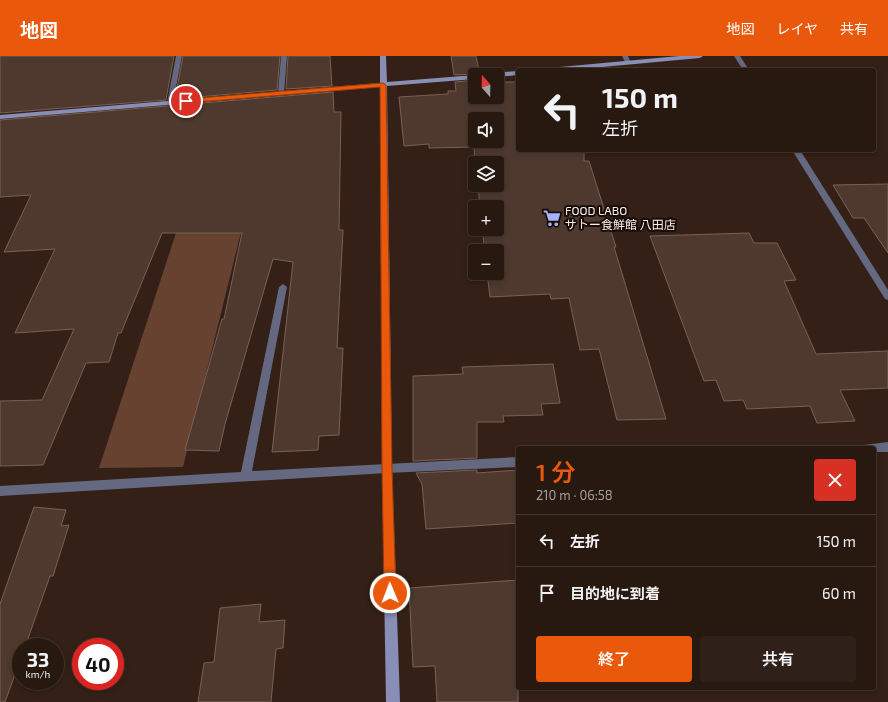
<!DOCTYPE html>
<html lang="ja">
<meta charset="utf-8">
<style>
body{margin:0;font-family:"Exo 2","Noto Sans JP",sans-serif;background:#2f2119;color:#f1f3f6;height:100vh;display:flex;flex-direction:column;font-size:15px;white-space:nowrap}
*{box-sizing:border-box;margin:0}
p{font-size:13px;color:#a4a09f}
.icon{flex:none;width:22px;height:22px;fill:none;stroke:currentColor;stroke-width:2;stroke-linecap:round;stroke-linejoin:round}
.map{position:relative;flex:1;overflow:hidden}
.drawer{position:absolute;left:516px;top:390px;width:360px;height:244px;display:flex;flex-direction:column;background:#271810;border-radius:4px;box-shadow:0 2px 6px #0003,0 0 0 1px #433730}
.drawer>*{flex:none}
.top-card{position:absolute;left:516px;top:12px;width:360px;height:84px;border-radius:4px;box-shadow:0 2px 6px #0003,0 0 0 1px #433730;background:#271810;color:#f1f3f6;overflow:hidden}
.needle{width:26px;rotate:340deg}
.controls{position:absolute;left:468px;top:12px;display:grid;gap:8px}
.controls a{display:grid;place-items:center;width:36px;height:36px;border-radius:4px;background:#271810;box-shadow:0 2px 6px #0003,0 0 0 1px #433730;font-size:20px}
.speed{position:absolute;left:12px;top:582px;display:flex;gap:8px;font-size:20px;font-weight:700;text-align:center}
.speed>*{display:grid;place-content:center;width:52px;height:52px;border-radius:50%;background:#271810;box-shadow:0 2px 6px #0003,0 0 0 1px #433730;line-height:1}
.speed small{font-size:10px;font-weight:400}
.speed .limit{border:6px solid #d22;background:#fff;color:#111}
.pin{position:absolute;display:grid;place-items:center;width:34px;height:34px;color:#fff;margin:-17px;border:2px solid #fff;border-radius:50%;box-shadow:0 1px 4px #0007}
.me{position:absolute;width:44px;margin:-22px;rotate:359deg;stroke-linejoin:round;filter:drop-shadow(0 0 3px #0008)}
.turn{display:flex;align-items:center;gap:14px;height:84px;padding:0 20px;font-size:18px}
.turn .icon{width:52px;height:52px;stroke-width:2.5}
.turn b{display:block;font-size:28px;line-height:34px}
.round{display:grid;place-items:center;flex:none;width:42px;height:42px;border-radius:4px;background:#2f2119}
.overview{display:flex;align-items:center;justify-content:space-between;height:68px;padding:0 20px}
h1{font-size:24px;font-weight:600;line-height:30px;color:#ea580c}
.primary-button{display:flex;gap:8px;margin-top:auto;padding:8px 20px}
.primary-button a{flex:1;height:46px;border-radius:4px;background:#ea580c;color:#fff;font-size:16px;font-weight:600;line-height:46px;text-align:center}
.primary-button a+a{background:#2f2119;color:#f1f3f6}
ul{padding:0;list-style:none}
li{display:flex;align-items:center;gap:12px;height:52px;padding:0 20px;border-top:1px solid #433730}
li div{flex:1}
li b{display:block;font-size:15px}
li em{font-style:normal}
header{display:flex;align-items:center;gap:24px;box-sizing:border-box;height:56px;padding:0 20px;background:#ea580c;color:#fff}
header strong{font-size:19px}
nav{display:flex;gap:22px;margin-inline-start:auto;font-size:14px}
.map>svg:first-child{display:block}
.green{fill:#684230}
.building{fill:#4f392e;stroke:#796055;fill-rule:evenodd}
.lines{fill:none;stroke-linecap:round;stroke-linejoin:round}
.street{fill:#656881;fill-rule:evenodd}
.secondary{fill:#888eb5;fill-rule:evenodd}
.route{fill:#ea580c;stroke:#983908}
.labels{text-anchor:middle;stroke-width:4;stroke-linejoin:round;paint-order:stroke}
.poi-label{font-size:12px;fill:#fbece6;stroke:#150c08;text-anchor:start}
</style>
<header>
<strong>地図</strong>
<nav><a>地図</a><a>レイヤ</a><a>共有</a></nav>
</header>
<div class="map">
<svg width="888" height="646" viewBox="0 0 888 646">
<rect width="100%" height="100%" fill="#342016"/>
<path class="green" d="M241 176 183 411 99 412 176 177Z"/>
<g class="building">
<path d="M0 0H174L166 44 0 57Z"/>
<path d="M183 0H280L277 34 175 43Z"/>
<path d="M288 0H330L332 30 286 33Z"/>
<path d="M451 0H476L480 19 475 18 454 19Z"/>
<path d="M475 24V41H497V26H518V94H584V105H589L616 191H614L666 363 617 364 599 293 580 294 569 242 551 243 550 238 490 241 487 217H497V195H485L482 173H497V151H480L478 129H497V107H475L474 91 429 92V88L404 90 399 41 448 38V35H456L455 26ZM475 63H497V85H475Z"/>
<path d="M333 36 334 56H341L339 174H343L337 292H343L339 379 319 380 318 394 272 396 293 206 273 203 225 368 219 395 185 394 222 263H224L242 177H162L121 277H118L109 306 86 307 43 409 0 410V345L42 344 74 273 15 277 55 193 4 196 31 139 0 141V64Z"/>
<path d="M888 128V197L864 162H853L833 129Z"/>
<path d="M749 177 754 187H777L796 224 784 225 816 298 888 295V332L840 334 855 365 817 367 810 350 747 353 743 344 724 345 716 324 704 325 650 180Z"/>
<path d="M553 308 560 347 541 348 543 359 503 360 504 366H477V402L413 405V320L463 318 462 311Z"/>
<path d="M477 414V417L518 414V467L426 473 422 428 416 417Z"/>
<path d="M34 451 66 454 61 470 69 469 53 520H50L25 591H21V602L5 646H0V548Z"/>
<path d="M518 524V646H437L435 610 413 611 409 532Z"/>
<path d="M261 548 259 566 285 564 283 592 276 593 271 646H198L204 607 214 606 220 552Z"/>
</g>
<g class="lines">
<g class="street">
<path d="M176 0H182L173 47 170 49 167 47Z"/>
<path d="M281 0H287L284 37 281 39 278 37Z"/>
<path d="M622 0H628L631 7 630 8H626Z"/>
<path d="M734 0H740L749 14H743Z"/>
<path d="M792 94H800L888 234V244L885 243Z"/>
<path d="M283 228 287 231 252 415 518 401V411L387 417 0 440V430L241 416 279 231Z"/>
<path d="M888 386V396H874V392H863L864 389Z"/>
</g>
<g class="secondary">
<path d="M380 0H386L387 26 475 19V23L387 30 392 412 400 646H386L382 412 380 31 0 63V59L380 27Z"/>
<path d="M679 0H703L700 2 570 14H546L549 12Z"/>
<path d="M518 15V19L497 21V19H489L492 17Z"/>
</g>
</g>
<path class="route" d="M383 27 386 29 392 412 396 537 394 541 390 542 386 541 384 537 382 412 380 31 186 47 183 45 186 43Z"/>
<defs>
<g id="supermarket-bare" transform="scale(1.38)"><path d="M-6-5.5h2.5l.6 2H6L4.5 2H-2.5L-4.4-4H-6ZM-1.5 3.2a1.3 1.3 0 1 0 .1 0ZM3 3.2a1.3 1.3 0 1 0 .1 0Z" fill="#a7b1fc" stroke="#150c08" stroke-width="2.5" paint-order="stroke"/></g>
</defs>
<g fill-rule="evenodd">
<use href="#supermarket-bare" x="552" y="162"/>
</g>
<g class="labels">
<g class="poi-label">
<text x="565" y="159">FOOD LABO<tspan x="565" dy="14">サトー食鮮館 八田店</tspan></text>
</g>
</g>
</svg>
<div class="controls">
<a><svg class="needle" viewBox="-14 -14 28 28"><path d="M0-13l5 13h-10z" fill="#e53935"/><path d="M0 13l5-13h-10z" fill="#a4a09f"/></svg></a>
<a><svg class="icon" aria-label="sound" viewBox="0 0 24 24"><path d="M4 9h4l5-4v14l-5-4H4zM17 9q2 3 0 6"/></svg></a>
<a><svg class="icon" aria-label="layers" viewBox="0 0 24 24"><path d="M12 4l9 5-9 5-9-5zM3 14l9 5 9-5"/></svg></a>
<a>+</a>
<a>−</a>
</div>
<div class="speed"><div>33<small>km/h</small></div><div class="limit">40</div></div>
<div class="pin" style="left:186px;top:45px;background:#d93025"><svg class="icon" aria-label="arrive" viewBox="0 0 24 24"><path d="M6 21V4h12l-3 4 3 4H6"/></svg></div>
<svg class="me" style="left:390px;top:537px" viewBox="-20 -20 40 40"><circle r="17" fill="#ea580c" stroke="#fff" stroke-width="3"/><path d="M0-11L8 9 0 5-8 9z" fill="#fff"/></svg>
<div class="top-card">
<div class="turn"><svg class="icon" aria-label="left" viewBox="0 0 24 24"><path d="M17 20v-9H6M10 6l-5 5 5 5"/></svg><div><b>150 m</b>左折</div></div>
</div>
<section class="drawer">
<div class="overview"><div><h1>1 分</h1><p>210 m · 06:58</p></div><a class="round" style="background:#d93025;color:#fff"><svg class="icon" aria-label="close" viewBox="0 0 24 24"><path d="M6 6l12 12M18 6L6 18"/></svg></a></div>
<ul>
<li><svg class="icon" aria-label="left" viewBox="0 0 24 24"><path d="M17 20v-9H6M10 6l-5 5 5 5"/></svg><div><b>左折</b></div><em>150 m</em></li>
<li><svg class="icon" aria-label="arrive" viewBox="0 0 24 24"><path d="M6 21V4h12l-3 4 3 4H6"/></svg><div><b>目的地に到着</b></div><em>60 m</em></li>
</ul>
<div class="primary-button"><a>終了</a><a>共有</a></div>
</section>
</div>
